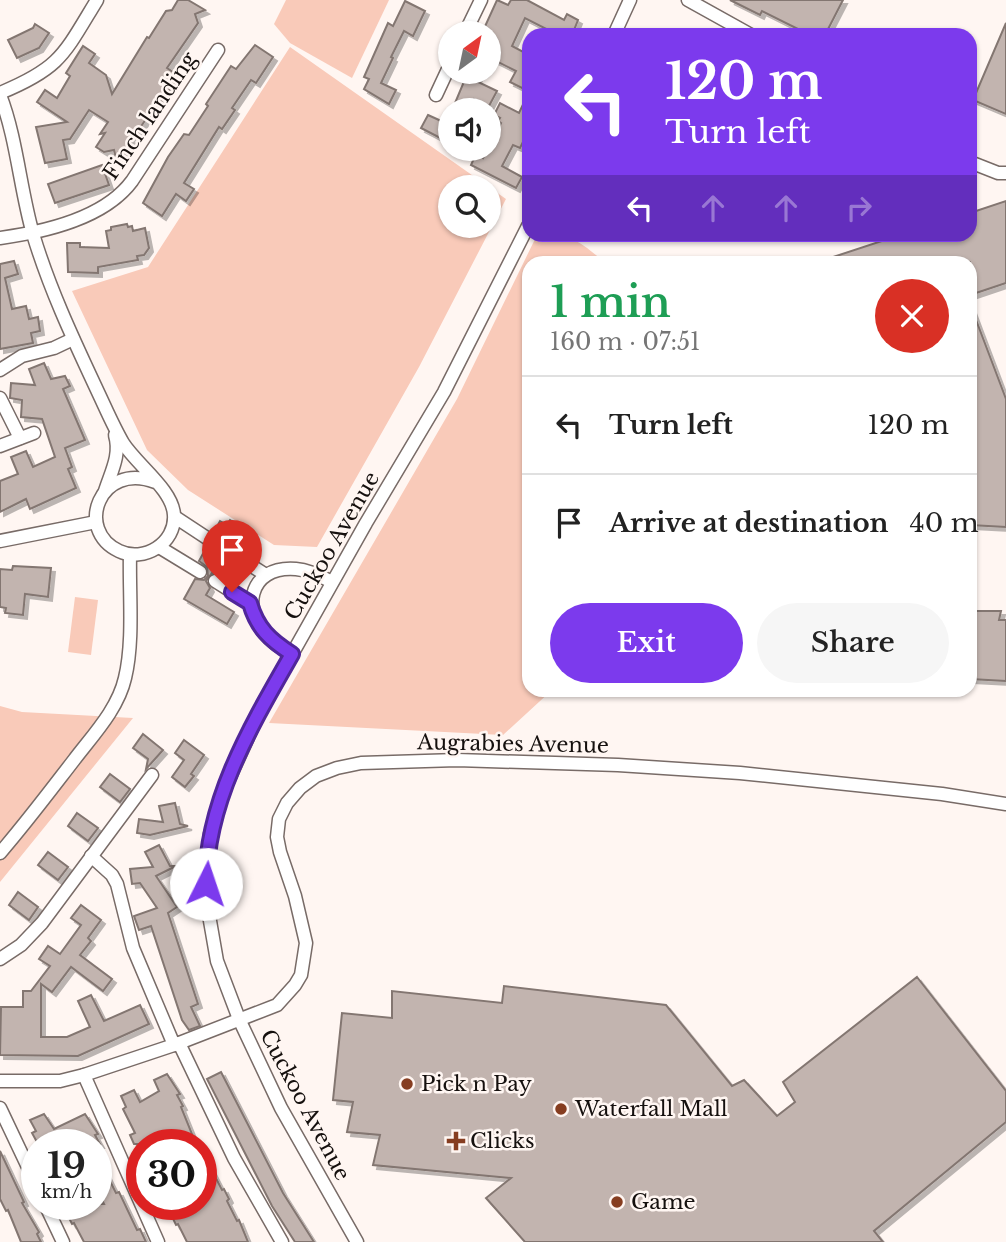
<!DOCTYPE html>
<meta charset="utf-8">
<style>
body{margin:0;font-family:"Libre Baskerville",serif;background:#f6f6f6;color:#222;height:100vh;display:flex;flex-direction:column;font-size:26px;white-space:nowrap}
*{box-sizing:border-box;margin:0}
p{font-size:23px;color:#767676}
.icon{flex:none;width:38px;height:38px;fill:none;stroke:currentColor;stroke-width:2;stroke-linecap:round;stroke-linejoin:round}
.map{position:relative;flex:1;overflow:hidden}
.details{position:absolute;left:522px;top:256px;width:455px;height:441px;display:flex;flex-direction:column;background:#fff;border-radius:21px;box-shadow:0 2px 5px #0004}
.details>*{flex:none}
.hud{position:absolute;left:522px;top:28px;width:455px;height:214px;border-radius:21px;box-shadow:0 2px 5px #0004;background:#7c3aed;color:#fff;overflow:hidden}
.needle{width:46px;rotate:33deg}
.controls{position:absolute;left:438px;top:21px;display:grid;gap:14px}
.controls a{display:grid;place-items:center;width:63px;height:63px;border-radius:50%;background:#fff;box-shadow:0 2px 5px #0004;font-size:35px}
.speed{position:absolute;left:21px;top:1129px;display:flex;gap:14px;font-size:35px;font-weight:700;text-align:center}
.speed>*{display:grid;place-content:center;width:91px;height:91px;border-radius:50%;background:#fff;box-shadow:0 2px 5px #0004;line-height:1}
.speed small{font-size:18px;font-weight:400}
.speed .limit{border:10px solid #d22;background:#fff;color:#111}
.pin{position:absolute;display:grid;place-items:center;width:60px;height:60px;color:#fff;margin:-72px -30px;border-radius:50% 50% 50% 0;rotate:-45deg;box-shadow:0 0 7px #0007}
.pin .icon{rotate:45deg}
.me{position:absolute;width:77px;margin:-38px;rotate:4deg;stroke-linejoin:round;filter:drop-shadow(0 0 5px #0008)}
.turn{display:flex;align-items:center;gap:24px;height:147px;padding:0 28px;font-size:32px}
.turn .icon{width:91px;height:91px;stroke-width:2.5}
.turn b{display:block;font-size:49px;line-height:60px}
.lanes{display:flex;align-items:center;height:66px;padding:0 28px;background:#0003;justify-content:center;gap:35px;direction:ltr}
.lanes .off{opacity:.35}
.round{display:grid;place-items:center;flex:none;width:74px;height:74px;border-radius:37px;background:#f6f6f6}
.headline{display:flex;align-items:center;justify-content:space-between;height:119px;padding:0 28px}
h1{font-size:42px;font-weight:600;line-height:52px;color:#1e9e55}
.cta{display:flex;gap:14px;margin-top:auto;padding:14px 28px}
.cta a{flex:1;height:80px;border-radius:42px;background:#7c3aed;color:#fff;font-size:28px;font-weight:600;line-height:80px;text-align:center}
.cta a+a{background:#f6f6f6;color:#222}
ul{padding:0;list-style:none}
li{display:flex;align-items:center;gap:21px;height:98px;padding:0 28px;border-top:2px solid #e0e0e0}
li div{flex:1}
li b{display:block;font-size:26px}
li em{font-style:normal}
.map>svg:first-child{display:block}
.green{fill:#f9cab9;fill-rule:evenodd}
.building{fill:#c2b4af;stroke:#837671;stroke-width:2;filter:url(#shadow)}
.lines{fill:none;stroke-linecap:round;stroke-linejoin:round}
.street-casing{stroke:#786b67;stroke-width:15}
.street{stroke:#fff;stroke-width:12}
.route-casing{stroke:#51269a;stroke-width:18}
.route{stroke:#7c3aed;stroke-width:12}
.poi-dot{fill:#863d20;stroke:#fff6f2;stroke-width:2.5}
.labels{text-anchor:middle;stroke-width:5;stroke-linejoin:round;paint-order:stroke}
.street-label{font-size:21px;fill:#15100e;stroke:#fff6f2}
.poi-label{font-size:21px;fill:#15100e;stroke:#fff6f2;text-anchor:start}
</style>
<div class="map">
<svg width="1006" height="1242" viewBox="0 0 1006 1242">
<defs>
<filter id="shadow"><feDropShadow dx="4" dy="4" stdDeviation="0" flood-color="#0004"/></filter>
</defs>
<rect width="100%" height="100%" fill="#fff6f2"/>
<g class="green">
<path d="M286 0H389L352 78 290 43 274 24Z"/>
<path d="M290 47 506 199 419 367 317 547 274 545 188 490 147 450 72 291 148 267ZM488 187V226H450V187Z"/>
<path d="M537 235C571 234 579 240 604 262H528V690H552L503 735 269 723 457 399Z"/>
<path d="M75 597 98 600 91 655 68 652Z"/>
<path d="M0 706 22 712 133 718 0 882Z"/>
</g>
<g class="building">
<path d="M178 0H188L205 10 195 14 198 23 167 68 179 76 148 121 146 119 117 162 114 150 104 152 96 147 105 133 100 134 108 122 89 110 70 139 63 140 67 159 45 163 36 127 67 122 37 102 45 90 57 98 70 76 66 73 83 46 95 54 89 63 106 75 112 94 147 37 149 38 166 11 172 10Z"/>
<path d="M497 0 508 5 511 0H527L564 20 567 14 578 20 572 35H558L525 18 512 46 525 53 528 47V91L510 82 516 71 488 57V33H482Z"/>
<path d="M730 0H843L825 35H800L802 31 762 11 760 15Z"/>
<path d="M405 1 425 11 413 36 404 31 391 57 393 58 381 83 396 90 389 104 364 89 369 79 364 77 388 23 393 26Z"/>
<path d="M1006 23V114L973 100Z"/>
<path d="M35 24 49 33 39 48 17 58 8 40 33 28Z"/>
<path d="M255 45 273 57 256 83 251 80 232 108 235 110 222 129 219 127 184 183 194 189 186 201 176 194 162 216 143 203 168 157 184 134 189 135 208 106 206 104 231 66 236 69Z"/>
<path d="M468 72H480L476 81 497 91 489 106 474 99 469 110 455 103Z"/>
<path d="M528 94V126L524 135 526 136 520 148 513 145 502 166 522 177 516 188 471 165 476 154 483 158 501 123 498 121 500 118 494 115 500 103 519 113Z"/>
<path d="M428 115 450 125V143L421 128Z"/>
<path d="M102 165 109 185 55 203 48 184Z"/>
<path d="M1006 201V283L970 295V262H824V260L903 234H970V213Z"/>
<path d="M127 224 128 227 132 226 133 231 145 228 149 248 144 255 137 256 138 260 98 267V273L68 272 67 243H80V247L109 248 106 231 111 230V227Z"/>
<path d="M14 261 18 274 5 278 12 309 26 306 29 319 38 317 40 331 31 333 33 343 0 349V264Z"/>
<path d="M970 304 1006 399V527L970 525Z"/>
<path d="M44 363 51 379 65 376 70 386 63 389 85 440 65 448 72 467 68 469 76 488 30 509 26 499 0 512V481L18 474 11 457 26 451 33 467 55 457 42 419 21 417 22 400 10 398 11 383 35 385 29 369Z"/>
<path d="M230 520 245 529 235 545H228L223 549V556L231 564 224 576 212 573 206 581 210 588 206 595 234 612 227 624 184 599 195 579 204 580 208 576 207 567 199 561 206 548 215 553 223 549V540L214 532 220 521 227 525Z"/>
<path d="M13 566 51 568 48 597 25 594 23 615 5 613 6 608 0 607V569L12 570Z"/>
<path d="M970 611H1001L999 620H1006V681L970 679Z"/>
<path d="M143 734 163 750 146 769 148 759 133 748Z"/>
<path d="M184 740 204 755 191 774 194 776 185 787 172 777 184 760 175 753Z"/>
<path d="M110 774 130 789 120 802 100 787Z"/>
<path d="M175 803 180 824 188 826 150 835 137 833 139 819 163 822 159 806Z"/>
<path d="M77 813 98 828 88 841 68 826Z"/>
<path d="M159 845 170 866H176L156 876 177 907 168 913 198 1004 191 1007 200 1026 189 1030 182 1020 151 926 139 930 134 916 157 908 140 883 132 884 130 869 153 867 145 852Z"/>
<path d="M48 852 68 867 58 880 38 865Z"/>
<path d="M18 892 38 907 29 920 9 905Z"/>
<path d="M81 905 101 920 88 938 91 941 80 955 112 979 103 991 71 967 52 992 41 984V1037H67L90 1027 78 1001 91 995 104 1021 140 1005 149 1024 78 1056 0 1055 1 1007H23V991H31L50 966 39 959 48 946 60 954 81 925 71 918Z"/>
<path d="M917 977 1006 1091V1122L874 1231 883 1242H525L486 1198 511 1178 373 1165 380 1135 347 1132 353 1102 333 1100 342 1013 392 1018V991L502 1003 504 986 666 1005 732 1086 744 1080 777 1116 795 1102 783 1082Z"/>
<path d="M221 1072 283 1193 314 1242H295L272 1206 207 1079Z"/>
<path d="M167 1074 180 1094 177 1095 183 1106 181 1107 196 1144H134L130 1135 135 1133 123 1109 126 1107 121 1096 134 1090 140 1102 159 1091 154 1080Z"/>
<path d="M44 1114 54 1129 85 1114 98 1134 95 1135 100 1144H38L32 1133 36 1131 30 1120Z"/>
<path d="M201 1149 222 1190 224 1189 229 1199 227 1201 237 1221 239 1220 248 1242H187L178 1224 176 1225 166 1204H201Z"/>
<path d="M0 1151 24 1202 22 1203 39 1232 37 1234 41 1242H21L8 1210 6 1211 0 1199Z"/>
<path d="M96 1153 116 1193 119 1192 137 1230 140 1229 146 1242H84L74 1223 72 1224 62 1204H104L96 1188Z"/>
</g>
<g class="lines">
<g class="street-casing">
<g id="street">
<path d="M688 0 751 35"/>
<path d="M465 33 481 0"/>
<path d="M614 35 630 0"/>
<path d="M0 93C61 68 64 54 97 0"/>
<path d="M0 95C17 139 20 189 33 234 51 294 78 349 104 405 110 418 116 431 123 443 137 465 173 490 174 515 176 543 144 563 119 551 74 530 100 461 155 482"/>
<path d="M436 95 450 65"/>
<path d="M970 162 998 173H1006"/>
<path d="M0 238C44 232 104 219 132 181L218 50"/>
<path d="M0 370 22 356 54 348 73 339"/>
<path d="M0 398 20 438"/>
<path d="M0 446 34 433"/>
<path d="M105 491C111 472 121 455 115 435"/>
<path d="M175 517 216 544"/>
<path d="M0 541 96 522"/>
<path d="M159 547 200 572"/>
<path d="M231 553 266 575"/>
<path d="M215 581 250 603"/>
<path d="M292 654C286 650 278 647 273 642 239 614 247 565 296 569 309 570 321 576 332 582"/>
<path d="M0 853C26 823 50 791 74 760 93 735 118 709 125 678 134 641 129 593 130 555"/>
<path d="M91 856 112 875 117 884 133 948 174 1045"/>
<path d="M0 959 21 945 42 923 152 775"/>
<path d="M179 1043 234 1158 282 1242"/>
<path d="M84 1075 158 1242"/>
<path d="M0 1081H60L84 1075 174 1045 277 1005 295 985 301 975 306 943 295 896 280 852 277 837 279 819 287 803 300 788 316 776 337 768 361 763 457 760 618 765 740 773 942 794 1006 804"/>
<path d="M0 1108 37 1186"/>
<path d="M45 1204 63 1242"/>
<path d="M357 1242 281 1108 239 1019 217 961 206 898V870L210 834 225 788 260 711 366 523 444 392 528 226"/>
</g>
</g>
<use href="#street" class="street"/>
</g>
<g class="lines">
<g class="route-casing">
<path id="route" d="M206 884C206 801 252 724 292 654 270 640 257 628 250 603L232 592"/>
</g>
<use href="#route" class="route"/>
</g>
<g class="poi-dot">
<circle cx="407" cy="1084" r="7"/>
<circle cx="561" cy="1109" r="7"/>
<path d="M452.5 1130.5h7v7h7v7h-7v7h-7v-7h-7v-7h7z"/>
<circle cx="617" cy="1202" r="7"/>
</g>
<g class="labels">
<g class="street-label">
<text transform="translate(150 116) rotate(-56)" y="7">Finch landing</text>
<text transform="translate(332 546) rotate(-60)" y="7">Cuckoo Avenue</text>
<text transform="translate(513 744) rotate(1)" y="7">Augrabies Avenue</text>
<text transform="translate(305 1105) rotate(62)" y="7">Cuckoo Avenue</text>
</g>
<g class="poi-label">
<text x="421" y="1091">Pick n Pay</text>
<text x="575" y="1116">Waterfall Mall</text>
<text x="470" y="1148">Clicks</text>
<text x="631" y="1209">Game</text>
</g>
</g>
</svg>
<div class="controls">
<a><svg class="needle" viewBox="-14 -14 28 28"><path d="M0-13l5 13h-10z" fill="#e53935"/><path d="M0 13l5-13h-10z" fill="#767676"/></svg></a>
<a><svg class="icon" aria-label="sound" viewBox="0 0 24 24"><path d="M4 9h4l5-4v14l-5-4H4zM17 9q2 3 0 6"/></svg></a>
<a><svg class="icon" aria-label="search" viewBox="0 0 24 24"><circle cx="10" cy="10" r="6"/><path d="M15 15l6 6"/></svg></a>
</div>
<div class="speed"><div>19<small>km/h</small></div><div class="limit">30</div></div>
<div class="pin" style="left:232px;top:592px;background:#d93025"><svg class="icon" aria-label="arrive" viewBox="0 0 24 24"><path d="M6 21V4h12l-3 4 3 4H6"/></svg></div>
<svg class="me" style="left:206px;top:884px" viewBox="-20 -20 40 40"><circle r="19" fill="#fff"/><path d="M0-13L10 11 0 6-10 11z" fill="#7c3aed"/></svg>
<div class="hud">
<div class="turn"><svg class="icon" aria-label="left" viewBox="0 0 24 24"><path d="M17 20v-9H6M10 6l-5 5 5 5"/></svg><div><b>120 m</b>Turn left</div></div>
<div class="lanes"><svg class="icon" aria-label="left" viewBox="0 0 24 24"><path d="M17 20v-9H6M10 6l-5 5 5 5"/></svg><svg class="icon off" aria-label="ahead" viewBox="0 0 24 24"><path d="M12 20V5M6 11l6-6 6 6"/></svg><svg class="icon off" aria-label="ahead" viewBox="0 0 24 24"><path d="M12 20V5M6 11l6-6 6 6"/></svg><svg class="icon off" aria-label="right" viewBox="0 0 24 24"><path d="M7 20v-9h11M14 6l5 5-5 5"/></svg></div>
</div>
<section class="details">
<div class="headline"><div><h1>1 min</h1><p>160 m · 07:51</p></div><a class="round" style="background:#d93025;color:#fff"><svg class="icon" aria-label="close" viewBox="0 0 24 24"><path d="M6 6l12 12M18 6L6 18"/></svg></a></div>
<ul>
<li><svg class="icon" aria-label="left" viewBox="0 0 24 24"><path d="M17 20v-9H6M10 6l-5 5 5 5"/></svg><div><b>Turn left</b></div><em>120 m</em></li>
<li><svg class="icon" aria-label="arrive" viewBox="0 0 24 24"><path d="M6 21V4h12l-3 4 3 4H6"/></svg><div><b>Arrive at destination</b></div><em>40 m</em></li>
</ul>
<div class="cta"><a>Exit</a><a>Share</a></div>
</section>
</div>
